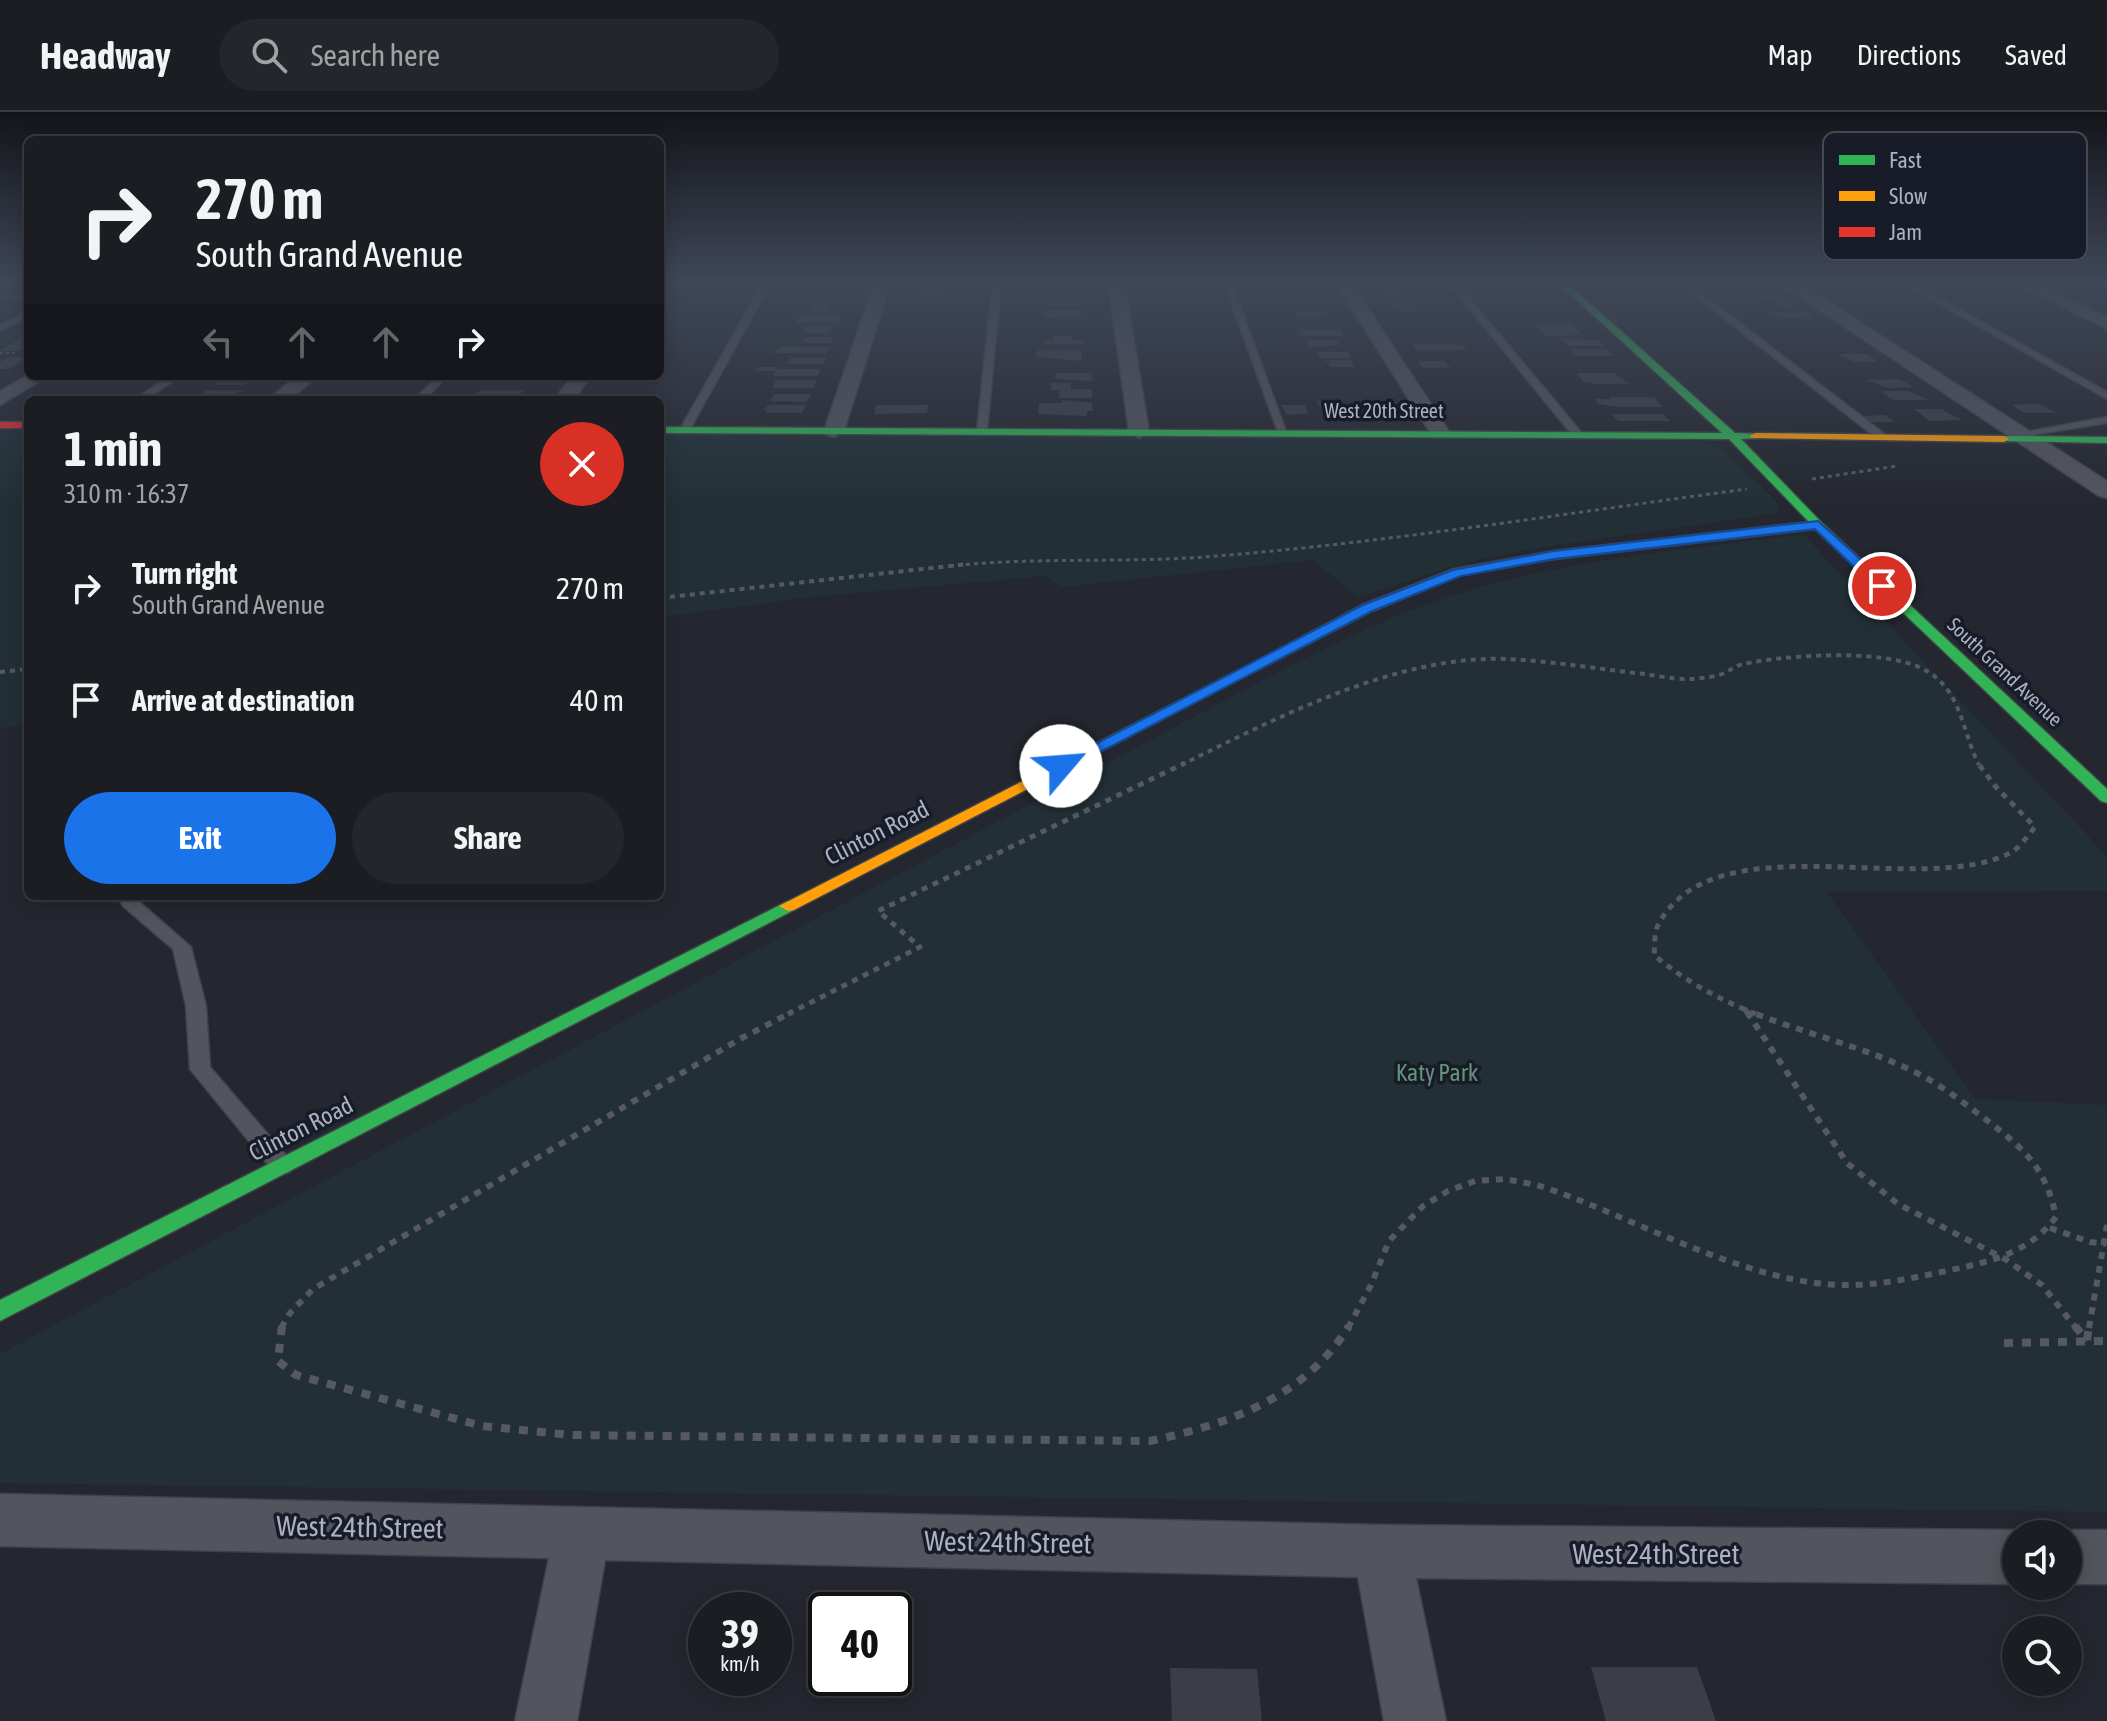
<!DOCTYPE html>
<meta charset="utf-8">
<style>
body{margin:0;font-family:"Asap Condensed",sans-serif;background:#24262b;color:#f1f3f6;height:100vh;display:flex;flex-direction:column;font-size:30px;white-space:nowrap}
*{box-sizing:border-box;margin:0}
p{font-size:26px;color:#a0a2a6}
.icon{flex:none;width:44px;height:44px;fill:none;stroke:currentColor;stroke-width:2;stroke-linecap:round;stroke-linejoin:round}
.map{position:relative;flex:1;overflow:hidden}
.side{position:absolute;left:24px;top:284px;width:640px;height:504px;display:flex;flex-direction:column;background:#1b1d23;border-radius:12px;box-shadow:0 4px 20px #0003,0 0 0 2px #393b41}
.side>*{flex:none}
.top-card{position:absolute;left:24px;top:24px;width:640px;height:244px;border-radius:12px;box-shadow:0 4px 20px #0003,0 0 0 2px #393b41;background:#1b1d23;color:#f1f3f6;overflow:hidden}
.controls{position:absolute;left:2002px;top:1408px;display:grid;gap:16px}
.controls a{display:grid;place-items:center;width:80px;height:80px;border-radius:50%;background:#1b1d23;box-shadow:0 4px 20px #0003,0 0 0 2px #393b41;font-size:40px}
.speed{position:absolute;left:688px;top:1480px;display:flex;gap:16px;font-size:40px;font-weight:700;text-align:center}
.speed>*{display:grid;place-content:center;width:104px;height:104px;border-radius:50%;background:#1b1d23;box-shadow:0 4px 20px #0003,0 0 0 2px #393b41;line-height:1}
.speed small{font-size:20px;font-weight:400}
.speed .limit{border:4px solid #111;border-radius:12px;background:#fff;color:#111}
.pin{position:absolute;display:grid;place-items:center;width:68px;height:68px;color:#fff;margin:-34px;border:4px solid #fff;border-radius:50%;box-shadow:0 2px 8px #0007}
.me{position:absolute;width:88px;margin:-44px;rotate:63deg;stroke-linejoin:round;filter:drop-shadow(0 0 6px #0008)}
.turn{display:flex;align-items:center;gap:28px;height:168px;padding:0 40px;font-size:36px}
.turn .icon{width:104px;height:104px;stroke-width:2.5}
.turn b{display:block;font-size:56px;line-height:68px}
.lanes{display:flex;align-items:center;height:76px;padding:0 40px;background:#0003;justify-content:center;gap:40px;direction:ltr}
.lanes .off{opacity:.35}
.round{display:grid;place-items:center;flex:none;width:84px;height:84px;border-radius:42px;background:#24262b}
.headline{display:flex;align-items:center;justify-content:space-between;height:136px;padding:0 40px}
h1{font-size:48px;font-weight:700;line-height:60px}
.action{display:flex;gap:16px;margin-top:auto;padding:16px 40px}
.action a{flex:1;height:92px;border-radius:48px;background:#1a73e8;color:#fff;font-size:32px;font-weight:700;line-height:92px;text-align:center}
.action a+a{background:#24262b;color:#f1f3f6}
ul{padding:0;list-style:none}
li{display:flex;align-items:center;gap:24px;height:112px;padding:0 40px}
li div{flex:1}
li b{display:block;font-size:30px}
li em{font-style:normal}
header{display:flex;align-items:center;gap:48px;box-sizing:border-box;height:112px;padding:0 40px;background:#1b1d23;border-bottom:2px solid #393b41}
header strong{font-size:38px}
nav{display:flex;gap:44px;margin-inline-start:auto;font-size:28px}
.search{width:560px;height:72px;background:#24262b;display:flex;align-items:center;gap:20px;box-sizing:border-box;padding:0 28px;border-radius:44px;color:#a0a2a6;font-size:30px}
.map>svg:first-child{display:block}
.green{fill:#223036}
.building{fill:#3b3e46}
.lines{fill:none;stroke-linecap:round;stroke-linejoin:round}
.lane-casing{stroke:#404249;stroke-width:3}
.street-casing{stroke:#404249;stroke-width:3}
.fast-casing{stroke:#404249;stroke-width:3}
.slow-casing{stroke:#404249;stroke-width:3}
.jam-casing{stroke:#404249;stroke-width:3}
.path-far5{stroke:#565961;stroke-width:2;stroke-dasharray:3 3;stroke-linecap:butt}
.path-far4{stroke:#565961;stroke-width:3;stroke-dasharray:4 4;stroke-linecap:butt}
.path-far3{stroke:#565961;stroke-width:4;stroke-dasharray:5 5;stroke-linecap:butt}
.path-far2{stroke:#565961;stroke-width:5;stroke-dasharray:6 6;stroke-linecap:butt}
.path-far1{stroke:#565961;stroke-width:6;stroke-dasharray:7 7;stroke-linecap:butt}
.path{stroke:#565961;stroke-width:8;stroke-dasharray:9 9;stroke-linecap:butt}
.lane{fill:#53555e;fill-rule:evenodd}
.street{fill:#53555e;fill-rule:evenodd}
.fast{fill:#30b455;fill-rule:evenodd}
.slow{fill:#ff9f0a;fill-rule:evenodd}
.jam{fill:#e5322d;fill-rule:evenodd}
.route{fill:#1a73e8;stroke:#114b97;stroke-width:2}
.labels{text-anchor:middle;stroke-width:7;stroke-linejoin:round;paint-order:stroke}
.far-street-label{font-size:20px;fill:#acb0c2;stroke:#181c29}
.street-label{font-size:24px;fill:#acb0c2;stroke:#181c29}
.park-label{font-size:24px;fill:#659279;stroke:#181c29}
.near-street-label{font-size:28px;fill:#acb0c2;stroke:#181c29}
.key{fill:#181c29;stroke:#444857;stroke-width:2}
.key-label{font-size:22px;fill:#acb0c2}
</style>
<header>
<strong>Headway</strong>
<div class="search"><svg class="icon" aria-label="search" viewBox="0 0 24 24"><circle cx="10" cy="10" r="6"/><path d="M15 15l6 6"/></svg>Search here</div>
<nav><a>Map</a><a>Directions</a><a>Saved</a></nav>
</header>
<div class="map">
<svg width="2107" height="1609" viewBox="0 0 2107 1609">
<rect width="100%" height="100%" fill="#24272f"/>
<g class="green">
<path d="M0 318H28V612L0 616Z"/>
<path d="M660 322 1699 329 1721 337 1776 389 1778 401 1538 436 1468 450 1358 485 1313 448 1061 475 1045 464 810 485 660 505Z"/>
<path d="M1803 422 2107 744V779L1827 780 1975 987 2107 993V1400L0 1371V1242L1291 553C1334 533 1376 511 1420 495 1541 449 1676 439 1803 422Z"/>
</g>
<g class="building">
<path d="M829 169 844 170 857 169 854 175H826Z"/>
<path d="M920 171 944 173 943 182H924L925 178 915 177Z"/>
<path d="M1400 173 1410 176H1402L1406 182H1383L1379 176Z"/>
<path d="M0 183H28V187L0 188Z"/>
<path d="M1756 183H1782L1798 196H1781L1776 189H1764Z"/>
<rect x="1048" y="189" width="32" height="5"/>
<path d="M1389 190H1412L1419 199H1395Z"/>
<path d="M813 191H829V199L810 200Z"/>
<path d="M1047 199H1081V205L1042 206V201Z"/>
<path d="M1295 199H1325L1328 205H1297Z"/>
<path d="M1807 199 1814 205 1779 206 1770 200Z"/>
<path d="M800 203H841L837 211H796Z"/>
<path d="M1571 212 1583 223 1547 224 1536 213Z"/>
<path d="M806 214H833L828 221H804Z"/>
<path d="M1298 217 1340 218 1343 224H1302Z"/>
<path d="M1054 224H1072V228H1083V232H1044V229L1054 228Z"/>
<path d="M806 225H834L831 231H803Z"/>
<path d="M20 227H28V234L19 239H0Z"/>
<path d="M1562 227 1599 228 1604 234H1568Z"/>
<path d="M1306 228H1335L1341 233 1309 235Z"/>
<path d="M1413 232 1463 233 1467 238 1417 239Z"/>
<path d="M783 234 805 235H829L826 241H772Z"/>
<path d="M1570 237H1607L1614 244H1577Z"/>
<path d="M1037 238H1081L1082 249 1036 245Z"/>
<path d="M1317 240H1348L1351 246H1320Z"/>
<path d="M1837 242H1868L1877 250H1854Z"/>
<path d="M9 245H28V246L9 257H0V250Z"/>
<path d="M790 246H826L823 252H787Z"/>
<path d="M1326 248H1351L1355 255H1330Z"/>
<path d="M1418 249H1445L1450 256H1422Z"/>
<path d="M757 255H779L778 257H821L818 264H773L775 259H755Z"/>
<path d="M1055 261H1091L1092 269 1056 267Z"/>
<path d="M1576 261H1614L1630 272H1594L1584 270Z"/>
<path d="M211 264H256L244 273H214L222 268H205Z"/>
<path d="M1900 267 1913 275 1889 276 1866 268Z"/>
<path d="M776 268H816L814 276H772Z"/>
<path d="M1051 271H1071V277H1092V286H1059V278H1051Z"/>
<path d="M207 278H244L220 288H192Z"/>
<path d="M480 278H524L517 286H472Z"/>
<path d="M1881 279H1909L1929 288H1893Z"/>
<path d="M774 282H811L807 290 770 289Z"/>
<path d="M1609 285H1654L1663 295H1618L1599 292 1595 287H1611Z"/>
<path d="M1062 288 1092 291 1093 299H1087V304L1038 302 1039 291H1062Z"/>
<path d="M1317 289H1342L1346 304H1325Z"/>
<path d="M2025 292H2039L2057 301H2024L2012 293Z"/>
<path d="M769 293H806L802 301H765L767 298H762Z"/>
<path d="M876 293H928L927 301 874 302Z"/>
<path d="M1281 293H1305L1308 301 1287 303Z"/>
<path d="M1914 297H1941L1962 308 1930 309Z"/>
<path d="M1611 302H1663L1670 309H1618Z"/>
<path d="M1885 303 1894 310H1870L1861 304Z"/>
<path d="M1591 1555H1697L1716 1609H1606Z"/>
<path d="M1170 1556 1257 1557 1262 1609H1172Z"/>
</g>
<g class="lines">
<g class="lane-casing">
<g id="lane">
<path d="M764 169H772L689 319 680 321 679 319Z"/>
<path d="M993 169H1001L987 319 982 322 977 319Z"/>
<path d="M1223 169H1231L1287 322 1278 320Z"/>
<path d="M1447 169H1455L1581 320V324H1573Z"/>
<path d="M1676 169H1685L1886 323V327H1878Z"/>
<path d="M1899 169H1909L2107 280V287Z"/>
<path d="M28 199V205L0 219V213Z"/>
<path d="M169 264H180L146 288H134Z"/>
<path d="M438 264H448L424 288H414Z"/>
<path d="M2107 305V311L2020 325 2015 322Z"/>
<path d="M130 786 136 787 191 835 206 894 210 955 290 1048 293 1054 290 1060 282 1062 274 1060 190 957 186 894 173 837 124 795 121 791Z"/>
</g>
</g>
<g class="street-casing">
<g id="street">
<path d="M875 169H891L844 319 834 325 827 323 824 319Z"/>
<path d="M1108 169H1124L1149 320 1139 326 1129 320Z"/>
<path d="M1334 169H1350L1450 321 1447 325H1433Z"/>
<path d="M1676 169H2107V176L2045 175 2107 205V217L2023 175 1804 174 2107 369V386L2099 384 1783 174H1684Z"/>
<path d="M28 263 48 264 0 293V279Z"/>
<path d="M297 264H318L289 288H267Z"/>
<path d="M572 264H591L574 288H554Z"/>
<path d="M0 1382 1382 1413 2016 1418 2025 1422H2016V1472L1416 1466 1446 1609H1384L1358 1465 605 1448 577 1609H515L549 1446 0 1434Z"/>
<path d="M2068 1418H2107V1472H2068V1422H2059Z"/>
</g>
</g>
<g class="fast-casing">
<g id="fast">
<path d="M1556 169H1565L1735 321 1759 322V326L1741 327 1822 411 2107 677V691L2101 689 1815 417 1554 447 1461 463 1372 499 1246 564 1241 565 1234 561 1362 493 1454 457 1554 439 1809 410 1729 327 660 321V315L1722 321Z"/>
<path d="M2004 324 2107 325V331L2000 329V325Z"/>
<path d="M788 789 797 794 794 798 0 1209V1188Z"/>
</g>
</g>
<g class="slow-casing">
<g id="slow">
<path d="M1755 321 2004 324 2009 327 2004 330 1751 326 1750 324Z"/>
<path d="M1241 557 1248 561 1246 564 794 798 788 799 779 794Z"/>
</g>
</g>
<g class="jam-casing">
<rect id="jam" x="0" y="310" width="28" height="6"/>
</g>
<path class="path-far5" d="M0 241H18"/>
<g class="path-far4">
<path d="M1812 367 1897 354"/>
<path d="M950 454C1034 445 1120 451 1204 445 1386 431 1567 401 1747 377"/>
</g>
<g class="path-far3">
<path d="M660 486 968 452"/>
<path d="M0 560 28 557"/>
<path d="M1181 653C1277 606 1396 543 1506 547 1552 549 1598 557 1644 562 1659 564 1677 568 1692 567 1701 566 1714 565 1722 562 1730 559 1735 554 1743 552 1787 543 1883 536 1923 557 1962 577 1961 617 1979 653"/>
</g>
<g class="path-far2">
<path d="M1744 896 1748 902"/>
<path d="M788 902 920 835 878 799 1185 651"/>
<path d="M1756 902C1718 887 1685 869 1654 843 1655 834 1654 821 1658 813 1714 707 1919 787 2010 741 2019 737 2028 723 2035 715L1995 674 1978 651"/>
</g>
<g class="path-far1">
<path d="M1747 900 1847 1051 1898 1092 2005 1147 2042 1173 2076 1216"/>
<path d="M2050 1116 2090 1130 2106 1132"/>
<path d="M281 1216 290 1201 313 1177 740 927 792 900"/>
<path d="M1348 1216 1371 1173 1389 1129 1423 1094 1448 1079 1475 1069 1505 1067 1537 1073C1634 1104 1747 1174 1849 1173 1883 1173 1917 1165 1951 1158 1992 1149 2029 1141 2056 1105 2046 1056 2026 1039 1988 1009 1965 992 1943 974 1917 961 1865 935 1806 922 1751 900"/>
<path d="M2089 1216 2107 1113"/>
</g>
<g class="path">
<path d="M282 1214 278 1249 296 1263 482 1314 571 1323 1150 1329C1229 1312 1304 1286 1349 1214"/>
<path d="M2075 1214 2087 1229"/>
<path d="M2087 1228 2089 1214"/>
<path d="M2004 1231 2107 1229"/>
</g>
<use href="#lane" class="lane"/>
<use href="#street" class="street"/>
<use href="#fast" class="fast"/>
<use href="#slow" class="slow"/>
<use href="#jam" class="jam"/>
</g>
<linearGradient id="sky" x2="0" y2="1"><stop stop-color="#14151a"/><stop offset="0.43" stop-color="#3f4758"/><stop offset="1" stop-color="#3f4758" stop-opacity="0"/></linearGradient>
<rect width="2107" height="394" fill="url(#sky)"/>
<path class="route" d="M1818 409 1887 471V477H1877L1815 417 1554 447 1461 464 1372 499 1067 657H1056L1053 654 1363 493 1453 458 1554 439Z"/>
<g class="labels">
<g class="far-street-label">
<text x="1384" y="306">West 20th Street</text>
<text transform="translate(2005 560) rotate(43)" y="7">South Grand Avenue</text>
</g>
<g class="street-label">
<text transform="translate(877 721) rotate(-27)" y="8">Clinton Road</text>
<text transform="translate(301 1017) rotate(-27)" y="8">Clinton Road</text>
</g>
<g class="park-label">
<text x="1437" y="969">Katy Park</text>
</g>
<g class="near-street-label">
<text transform="translate(360 1415) rotate(1)" y="10">West 24th Street</text>
<text transform="translate(1008 1430) rotate(1)" y="10">West 24th Street</text>
<text x="1656" y="1452">West 24th Street</text>
</g>
</g>
<rect x="1823" y="20" width="264" height="128" rx="12" class="key"/>
<rect x="1839" y="43" width="36" height="10" fill="#30b455"/>
<rect x="1839" y="79" width="36" height="10" fill="#ff9f0a"/>
<rect x="1839" y="115" width="36" height="10" fill="#e5322d"/>
<g class="key-label">
<text x="1889" y="56">Fast</text>
<text x="1889" y="92">Slow</text>
<text x="1889" y="128">Jam</text>
</g>
</svg>
<div class="controls">
<a><svg class="icon" aria-label="sound" viewBox="0 0 24 24"><path d="M4 9h4l5-4v14l-5-4H4zM17 9q2 3 0 6"/></svg></a>
<a><svg class="icon" aria-label="search" viewBox="0 0 24 24"><circle cx="10" cy="10" r="6"/><path d="M15 15l6 6"/></svg></a>
</div>
<div class="speed"><div>39<small>km/h</small></div><div class="limit">40</div></div>
<div class="pin" style="left:1882px;top:474px;background:#d93025"><svg class="icon" aria-label="arrive" viewBox="0 0 24 24"><path d="M6 21V4h12l-3 4 3 4H6"/></svg></div>
<svg class="me" style="left:1061px;top:654px" viewBox="-20 -20 40 40"><circle r="19" fill="#fff"/><path d="M0-13L10 11 0 6-10 11z" fill="#1a73e8"/></svg>
<div class="top-card">
<div class="turn"><svg class="icon" aria-label="right" viewBox="0 0 24 24"><path d="M7 20v-9h11M14 6l5 5-5 5"/></svg><div><b>270 m</b>South Grand Avenue</div></div>
<div class="lanes"><svg class="icon off" aria-label="left" viewBox="0 0 24 24"><path d="M17 20v-9H6M10 6l-5 5 5 5"/></svg><svg class="icon off" aria-label="ahead" viewBox="0 0 24 24"><path d="M12 20V5M6 11l6-6 6 6"/></svg><svg class="icon off" aria-label="ahead" viewBox="0 0 24 24"><path d="M12 20V5M6 11l6-6 6 6"/></svg><svg class="icon" aria-label="right" viewBox="0 0 24 24"><path d="M7 20v-9h11M14 6l5 5-5 5"/></svg></div>
</div>
<section class="side">
<div class="headline"><div><h1>1 min</h1><p>310 m · 16:37</p></div><a class="round" style="background:#d93025;color:#fff"><svg class="icon" aria-label="close" viewBox="0 0 24 24"><path d="M6 6l12 12M18 6L6 18"/></svg></a></div>
<ul>
<li><svg class="icon" aria-label="right" viewBox="0 0 24 24"><path d="M7 20v-9h11M14 6l5 5-5 5"/></svg><div><b>Turn right</b><p>South Grand Avenue</p></div><em>270 m</em></li>
<li><svg class="icon" aria-label="arrive" viewBox="0 0 24 24"><path d="M6 21V4h12l-3 4 3 4H6"/></svg><div><b>Arrive at destination</b></div><em>40 m</em></li>
</ul>
<div class="action"><a>Exit</a><a>Share</a></div>
</section>
</div>
